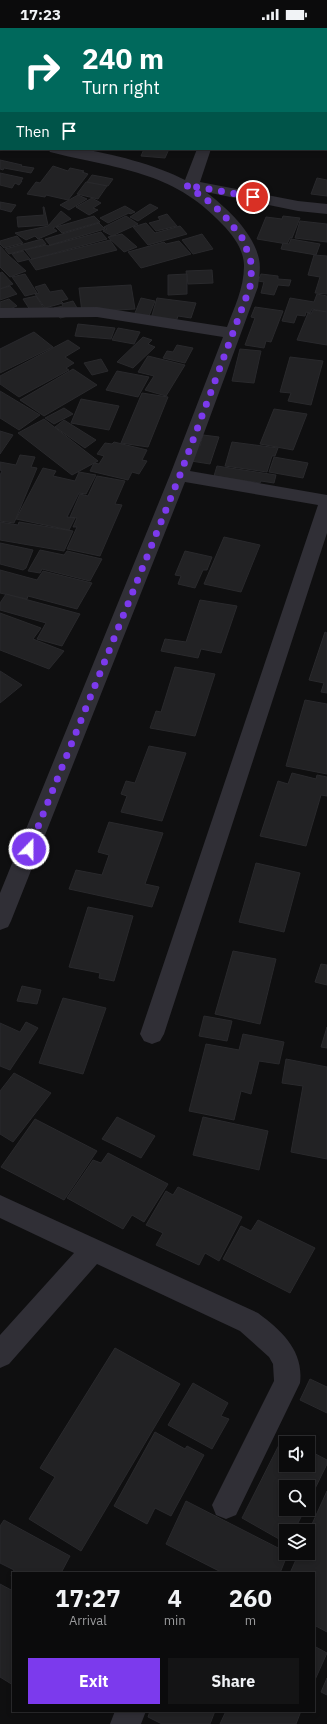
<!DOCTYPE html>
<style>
body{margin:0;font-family:"IBM Plex Sans",sans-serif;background:#141415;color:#f1f3f6;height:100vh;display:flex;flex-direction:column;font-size:15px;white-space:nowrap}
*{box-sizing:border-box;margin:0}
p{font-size:13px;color:#9a9b9d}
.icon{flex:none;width:22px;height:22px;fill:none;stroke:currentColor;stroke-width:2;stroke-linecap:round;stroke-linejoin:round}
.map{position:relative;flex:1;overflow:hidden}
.panel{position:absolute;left:12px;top:1544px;width:303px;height:140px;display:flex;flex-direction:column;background:#0b0b0c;border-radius:0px;box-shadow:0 2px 6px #0003,0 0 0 1px #2b2b2d}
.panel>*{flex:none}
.guide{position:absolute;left:0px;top:0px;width:327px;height:122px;box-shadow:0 2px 6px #0003,0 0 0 1px #2b2b2d;background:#00695c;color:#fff;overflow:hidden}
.controls{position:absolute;left:279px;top:1408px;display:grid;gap:8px}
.controls a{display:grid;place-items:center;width:36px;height:36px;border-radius:0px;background:#0b0b0c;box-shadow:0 2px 6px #0003,0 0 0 1px #2b2b2d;font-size:20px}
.pin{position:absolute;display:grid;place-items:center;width:34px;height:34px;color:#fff;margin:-17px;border:2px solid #fff;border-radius:50%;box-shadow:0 1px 4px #0007}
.me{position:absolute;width:44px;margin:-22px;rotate:22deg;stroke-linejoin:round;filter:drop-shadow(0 0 3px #0008)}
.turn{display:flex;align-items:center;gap:14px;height:84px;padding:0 16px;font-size:18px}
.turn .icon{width:52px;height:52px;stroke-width:2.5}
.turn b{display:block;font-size:28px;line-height:34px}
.then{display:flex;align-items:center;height:38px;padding:0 16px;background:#0003;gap:8px;font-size:15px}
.eta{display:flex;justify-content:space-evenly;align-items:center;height:68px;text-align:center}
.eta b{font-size:24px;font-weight:800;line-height:28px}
.button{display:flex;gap:8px;margin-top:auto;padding:8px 16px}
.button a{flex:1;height:46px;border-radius:0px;background:#7c3aed;color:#fff;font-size:16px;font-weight:800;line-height:46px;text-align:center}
.button a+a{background:#141415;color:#f1f3f6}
.status{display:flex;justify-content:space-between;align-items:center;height:28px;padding:0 20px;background:#0b0b0c;direction:ltr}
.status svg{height:11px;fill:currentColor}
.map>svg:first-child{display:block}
.building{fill:#222224;stroke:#29292c}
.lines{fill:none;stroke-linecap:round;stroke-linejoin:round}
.minor{fill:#302f36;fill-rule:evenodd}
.route{stroke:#7c3aed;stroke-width:7;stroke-dasharray:0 12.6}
</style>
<div class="status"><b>17:23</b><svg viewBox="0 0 49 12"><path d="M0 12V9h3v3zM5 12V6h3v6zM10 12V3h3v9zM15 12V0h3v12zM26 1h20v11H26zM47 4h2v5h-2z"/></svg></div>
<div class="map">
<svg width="327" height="1696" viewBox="0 0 327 1696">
<rect width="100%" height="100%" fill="#0f0f10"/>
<g class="building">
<path d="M0 0H17L1 1 0 30Z"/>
<path d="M96 0H148L95 1Z"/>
<path d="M183 0H247L182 1Z"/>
<path d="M249 0H289L249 1Z"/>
<path d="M144 121H169L165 130 141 128Z"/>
<path d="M0 132 22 137 21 138 34 140 31 145 4 140 3 142 0 141Z"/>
<path d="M53 138 68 143 70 140 84 143 82 144 88 146 68 172 46 167 45 169 27 166 36 154 40 155Z"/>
<path d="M0 145 23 150 21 153H22L19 157 15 155 12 160 0 157Z"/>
<path d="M92 147 103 149 113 151 108 158 87 154Z"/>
<path d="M317 150 327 152V168L311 166Z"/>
<path d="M86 154 102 157 107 158 98 171 77 166Z"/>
<path d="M78 167 87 171 69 182 60 177Z"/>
<path d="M92 170 101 175 93 180 98 182 89 187 76 179Z"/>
<path d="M0 174 16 177 11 184 0 181Z"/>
<path d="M150 176 158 180 138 193 130 189Z"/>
<path d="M125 178 135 184 130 186 129 185 108 195 100 190Z"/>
<path d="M43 179H44L48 197 18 199 17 189 44 187Z"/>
<path d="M61 183 71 191 53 200 57 203 38 211 35 208 26 212 15 205 48 198Z"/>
<path d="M167 186 177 198 156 203 149 195 160 192 158 189Z"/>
<path d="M94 188 100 194 62 205 56 199Z"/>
<path d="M126 188 138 196 112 208 103 203 107 201 104 199Z"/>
<path d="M283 188 300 190 292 210H290L287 216 257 211 266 189 282 191Z"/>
<path d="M300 193 327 196V214L295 210Z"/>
<path d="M99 195 105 201 50 217 45 211Z"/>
<path d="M146 195 155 205 180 198 187 206 148 217 133 199Z"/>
<path d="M101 204 107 211 32 231 25 222 46 217 48 218Z"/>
<path d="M122 206 137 219 124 224 108 209Z"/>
<path d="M202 206 213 221 193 226 182 212Z"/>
<path d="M17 208 23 215 4 220 0 216V213Z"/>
<path d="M42 211 46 216 9 226 5 221Z"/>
<path d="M291 211 320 216 316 227 281 221 283 215 289 216Z"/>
<path d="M110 212 117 222 36 242 29 232Z"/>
<path d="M179 213 191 226 141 240 128 224 164 214 166 216Z"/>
<path d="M0 218 8 227 26 243 10 249 0 239Z"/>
<path d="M23 223 30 231 18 234 12 226Z"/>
<path d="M314 227 327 228V266L315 265 320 249 308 247Z"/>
<path d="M212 242 213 255 188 256 186 243Z"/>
<path d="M2 244 13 256 0 261V245Z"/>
<path d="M25 246 37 265 25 268 12 249Z"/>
<path d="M187 246V266L168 267V247Z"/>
<path d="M261 246 278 248V251L291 252 289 258 278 257 274 267 261 265 264 254 258 253Z"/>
<path d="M45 256 50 264 62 262 68 271 61 273 63 275 45 280 35 266 39 265 35 259Z"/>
<path d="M131 257 135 281 82 284 79 260Z"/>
<path d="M10 258 17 266 0 272V261Z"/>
<path d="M317 266 327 268V284L312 281 310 285 306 284 305 288 297 287 294 295 282 293 290 270 314 274Z"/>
<path d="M36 268 45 282 32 285 23 271Z"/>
<path d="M141 270 155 273 147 293 133 290Z"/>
<path d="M157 270 196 275 191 290 178 288 175 297 150 294Z"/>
<path d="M9 271 17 278 0 285V274Z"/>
<path d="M73 273 80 285 60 290 54 280 63 278 62 276Z"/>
<path d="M255 279 283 283 271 314 266 313 264 320 245 317 255 290 251 289Z"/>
<path d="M313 282 327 284V317L297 312 308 285 311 286Z"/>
<path d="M78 296 115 300 111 311 75 308Z"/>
<path d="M118 300 140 304 134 316 112 312Z"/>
<path d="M34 304 53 319 0 345V321Z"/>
<path d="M143 309 152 312 148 316 155 319 133 340 117 334Z"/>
<path d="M68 312 80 320 65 329 74 335 66 340 69 342 19 369 0 356V348Z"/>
<path d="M177 317 193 320 185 335 163 330 167 323 173 324Z"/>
<path d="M240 321 261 323 254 355 232 353Z"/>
<path d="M148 328 185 337 166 368 145 362 154 348 138 344Z"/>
<path d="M290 329 323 333 311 377 288 373 291 365 280 364Z"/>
<path d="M101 331 108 343 92 347 84 335Z"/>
<path d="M73 341 97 357 44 388 20 372Z"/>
<path d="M117 343 149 349 138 369 106 362Z"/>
<path d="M0 363 40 387 19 402 0 390Z"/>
<path d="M142 365 168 369 148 419 121 415Z"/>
<path d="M81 371 119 378 109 402 71 395Z"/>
<path d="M64 380 73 386 54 396 45 390Z"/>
<path d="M274 381 307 386 293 422 260 416Z"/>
<path d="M44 391 98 433 72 447 18 405Z"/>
<path d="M64 392 96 412 85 420 55 399Z"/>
<path d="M0 403 13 407 0 426Z"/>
<path d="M203 407 219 409 210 436 191 433 196 417 200 418Z"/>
<path d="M114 414 147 422 142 432 147 433 139 446 132 444 128 452 90 443 94 435 99 436 104 428 97 426 105 415 112 416Z"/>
<path d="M232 414 278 420 275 428H272L267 444 225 438Z"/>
<path d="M20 427 35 429 31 439 37 440 14 495 0 493V447L2 443 0 442V434L16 437Z"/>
<path d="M274 429 308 435 303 450 269 444Z"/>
<path d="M217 438 276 447 274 455 261 453 260 455 214 448Z"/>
<path d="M43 440 56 443 53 448 75 453 79 444 96 447 86 466 79 465 67 489 75 490 69 502 16 491Z"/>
<path d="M97 448 125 453 115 476 122 477 100 528 67 521 77 499H73L77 490 70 489 80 466 88 468Z"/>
<path d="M0 494 18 497 19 494 73 503 64 523 0 512Z"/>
<path d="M224 509 260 517 241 564 204 556Z"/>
<path d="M0 515 33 522 26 540 23 542 0 536Z"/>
<path d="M40 522 64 527 67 523 102 531 90 553 42 541 40 545 28 543Z"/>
<path d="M185 523 212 529 207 542H203L195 560 178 556 181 548 175 547Z"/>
<path d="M0 542 37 552 43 543 92 555 77 581 28 568 27 571 0 565Z"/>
<path d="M6 566 80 586 62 618 37 611 46 595 0 582V575Z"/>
<path d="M200 572 237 578 221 625 201 621 198 630 161 623 165 611 186 614Z"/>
<path d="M0 585 41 600 33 611 64 623 49 641 0 622Z"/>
<path d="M325 604 327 605V665L321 664 324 655 309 652Z"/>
<path d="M175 639 215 646 195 708 150 700 156 683 161 684Z"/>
<path d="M0 643 22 657 0 675Z"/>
<path d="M305 672 327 676V746L286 738Z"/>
<path d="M149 718 186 725 162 793 121 784 127 768 121 766 126 753 135 755Z"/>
<path d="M292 745 316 751 317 747 327 749V768L321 767 306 818 260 808 278 753 288 756Z"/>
<path d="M109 794 163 805 145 856 159 859 152 879 69 861 76 842 102 847 109 827 98 824Z"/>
<path d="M256 835 300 845 284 904 239 894Z"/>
<path d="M88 879 133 888 114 953 99 950 100 945 69 939Z"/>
<path d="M233 923 276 931 260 996 215 986Z"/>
<path d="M321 936 327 937V957L315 954Z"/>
<path d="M22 958 41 962 37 976 17 973Z"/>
<path d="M63 970 106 980 83 1046 39 1035Z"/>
<path d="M204 988 232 993 227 1013 199 1008Z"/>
<path d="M26 994 38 1000 10 1042 0 1038V995L20 1004Z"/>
<path d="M327 999V1020L321 1019Z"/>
<path d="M243 1006 284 1014 279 1036 259 1033 251 1066 241 1063 234 1092 189 1083 206 1016 239 1022Z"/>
<path d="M286 1031 327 1039V1131L291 1124 303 1058 282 1055Z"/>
<path d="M14 1045 51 1065 13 1114 0 1106V1063Z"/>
<path d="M117 1089 155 1108 141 1130 102 1111Z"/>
<path d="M203 1089 268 1103 259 1142 193 1127Z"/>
<path d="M35 1091 97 1123 64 1172 1 1139Z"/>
<path d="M108 1125 168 1156 144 1194 132 1187 123 1201 67 1170 93 1132 101 1135Z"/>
<path d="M178 1159 242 1189 219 1233 205 1225 199 1237 156 1217 163 1205 146 1197 166 1163 173 1167Z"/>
<path d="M258 1192 315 1220 290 1265 223 1231 241 1198 251 1203Z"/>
<path d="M115 1320 180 1356 81 1523 29 1491 55 1449 40 1440Z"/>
<path d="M310 1351 327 1359V1385L300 1372Z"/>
<path d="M193 1355 228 1375 221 1388 229 1391 212 1421 168 1397Z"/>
<path d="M155 1404 185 1421 187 1418 204 1427 171 1488 155 1480 147 1496 114 1478Z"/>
<path d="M283 1409 294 1415H286V1437H308V1422L327 1432V1436L308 1475V1459H286V1481H305L294 1503H286V1515L242 1490Z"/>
<path d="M327 1463V1604L314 1597V1545H290L299 1525H308V1505Z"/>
<path d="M186 1473 288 1525 280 1545H223L166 1516Z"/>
<path d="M4 1492 70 1528 61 1545H13V1549L11 1548 14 1542 0 1535V1498Z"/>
<path d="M0 1556 13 1563V1657L0 1649Z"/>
<path d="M314 1618 327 1625 314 1654Z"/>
<path d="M327 1650V1667L321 1664Z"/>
<path d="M150 1683H215L210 1696H162L148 1689Z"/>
<path d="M226 1683H301L296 1696H220Z"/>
</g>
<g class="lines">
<g class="minor">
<rect x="50" y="0" width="14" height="1"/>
<rect x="326" y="29" width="1" height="9"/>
<rect x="0" y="40" width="1" height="8"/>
<rect x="326" y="82" width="1" height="8"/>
<rect x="0" y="107" width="1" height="8"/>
<path d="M48 121C58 121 68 120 79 121 108 124 159 138 185 152L197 121H211L200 154 298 173 327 176V186L298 183 206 164C227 180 253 204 259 231 261 240 259 250 258 259L190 443 327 467V505L164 1006 160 1013 152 1016 144 1013 140 1006 318 477 185 454 11 893 8 899 0 902V865L170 447 223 309 97 289 0 290V280L97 279 227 299C234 280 244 260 244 238 244 222 233 207 222 196 172 142 116 141 50 124Z"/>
<path d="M0 1167 258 1285C282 1303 304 1323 300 1355L236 1487 226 1491 216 1487 212 1477 274 1353 273 1336 269 1329 240 1303 97 1236 9 1336 0 1340V1307L74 1225 0 1190Z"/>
<path d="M115 1683H146L141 1696H110Z"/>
</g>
</g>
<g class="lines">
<path class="route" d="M29 821 180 447 250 259 252 237 243 211 223 186 207 172 186 157 253 169"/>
</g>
</svg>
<div class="controls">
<a><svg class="icon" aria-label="sound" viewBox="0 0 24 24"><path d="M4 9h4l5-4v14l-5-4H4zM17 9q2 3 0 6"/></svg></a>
<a><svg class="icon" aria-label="search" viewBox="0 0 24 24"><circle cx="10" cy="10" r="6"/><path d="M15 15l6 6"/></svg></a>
<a><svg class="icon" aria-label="layers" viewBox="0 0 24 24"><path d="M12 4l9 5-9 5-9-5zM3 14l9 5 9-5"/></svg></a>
</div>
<div class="pin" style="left:253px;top:169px;background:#d93025"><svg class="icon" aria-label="arrive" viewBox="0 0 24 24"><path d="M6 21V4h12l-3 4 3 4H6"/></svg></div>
<svg class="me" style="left:29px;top:821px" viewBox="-20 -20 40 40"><circle r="17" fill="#7c3aed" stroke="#fff" stroke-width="3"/><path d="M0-11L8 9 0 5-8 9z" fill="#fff"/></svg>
<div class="guide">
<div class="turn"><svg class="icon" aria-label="right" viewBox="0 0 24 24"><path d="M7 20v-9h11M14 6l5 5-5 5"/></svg><div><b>240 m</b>Turn right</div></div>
<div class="then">Then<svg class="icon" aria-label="arrive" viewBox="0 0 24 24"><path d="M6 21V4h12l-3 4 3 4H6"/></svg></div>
</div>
<section class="panel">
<div class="eta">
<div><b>17:27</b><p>Arrival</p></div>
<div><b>4</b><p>min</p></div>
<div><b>260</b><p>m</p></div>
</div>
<div class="button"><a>Exit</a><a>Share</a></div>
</section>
</div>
